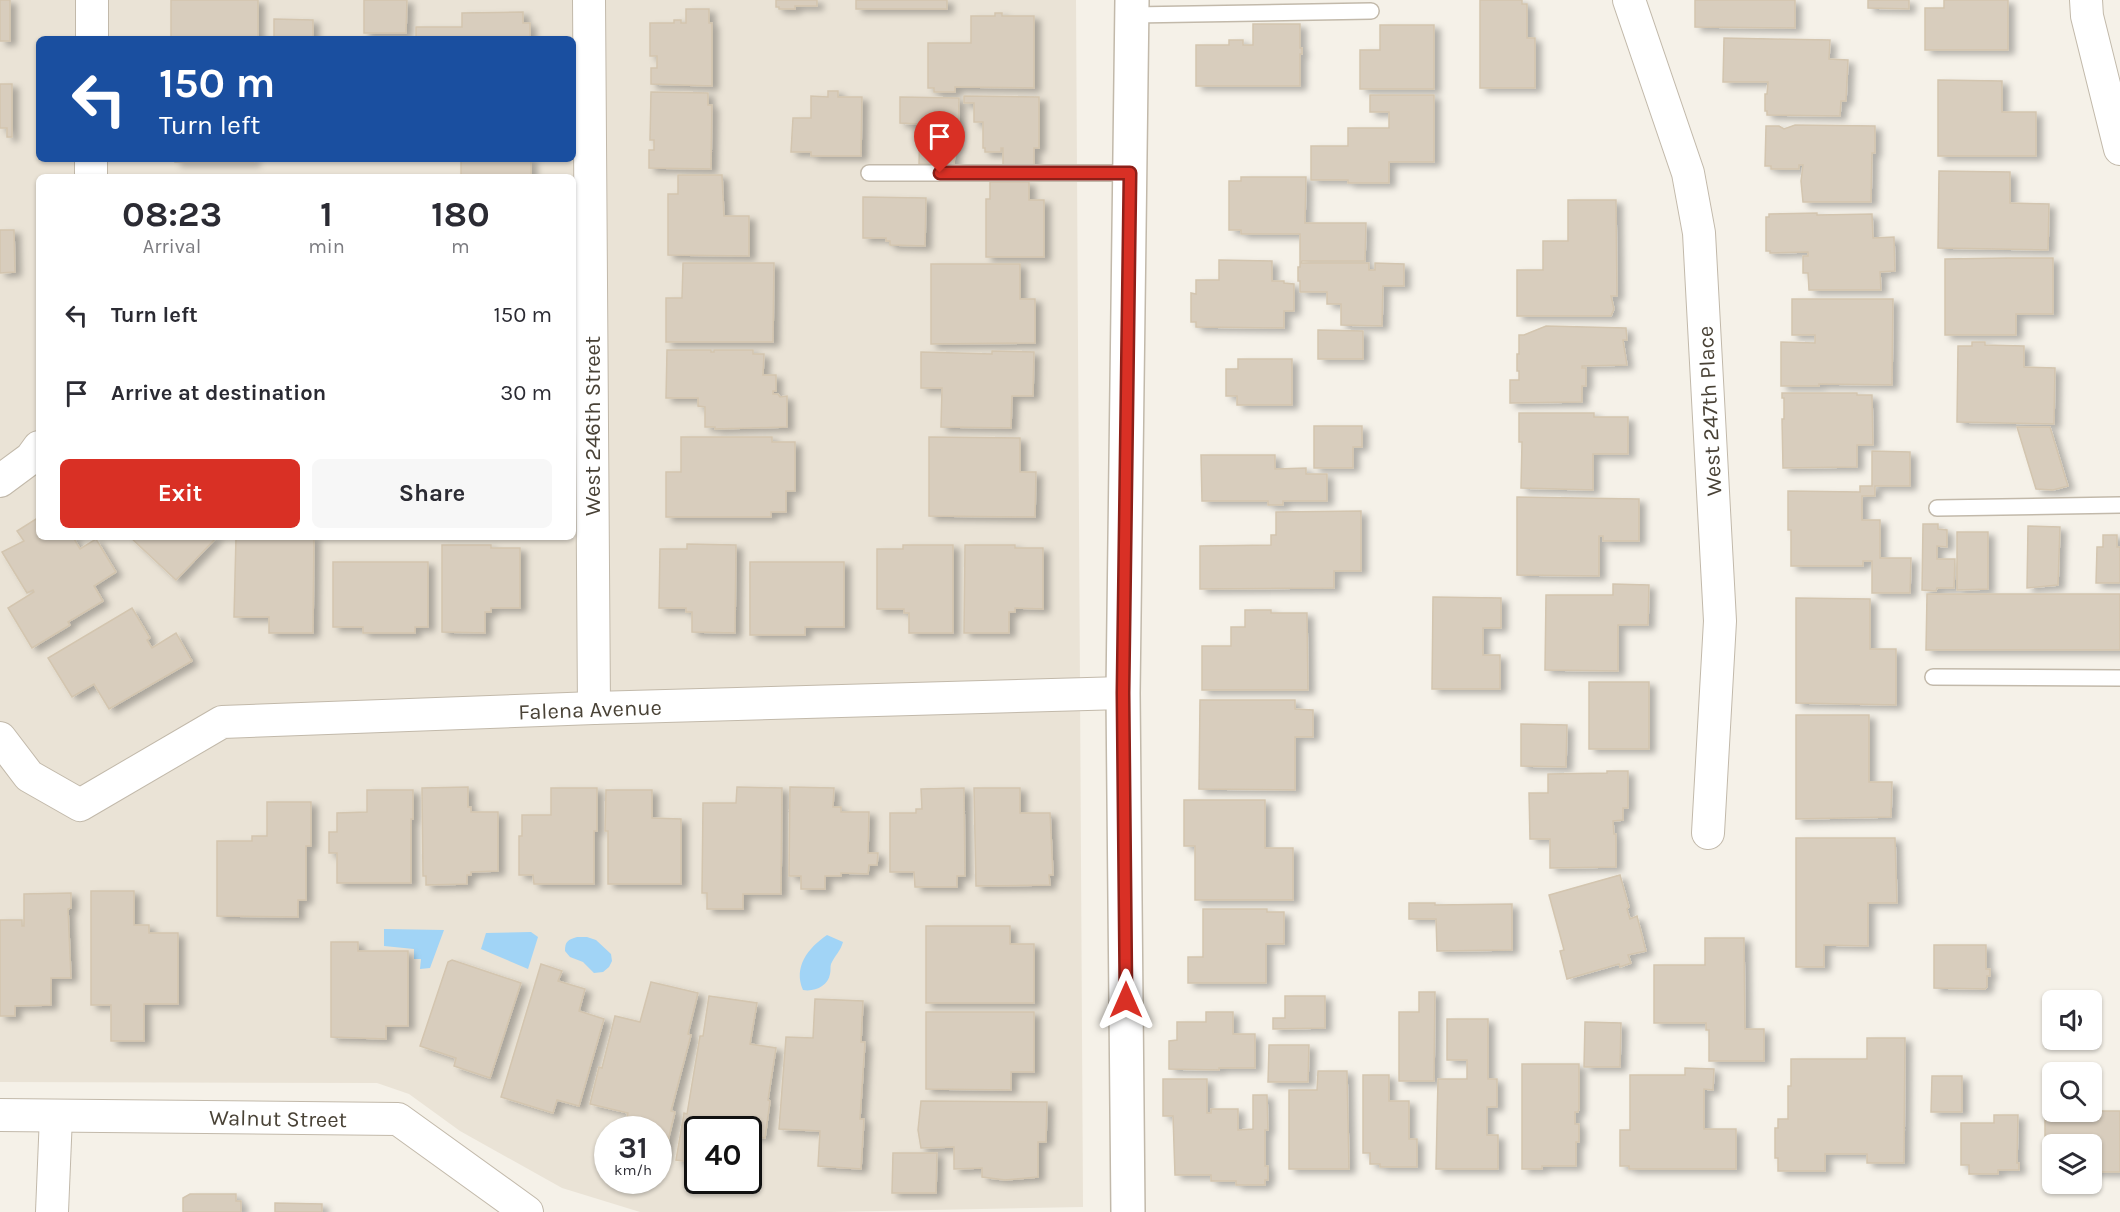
<!DOCTYPE html>
<style>
body{margin:0;font-family:Karla,sans-serif;background:#f7f7f7;color:#2b2b33;height:100vh;display:flex;flex-direction:column;font-size:22px;white-space:nowrap}
*{box-sizing:border-box;margin:0}
p{font-size:20px;color:#7c7c81}
.icon{flex:none;width:33px;height:33px;fill:none;stroke:currentColor;stroke-width:2;stroke-linecap:round;stroke-linejoin:round}
.map{position:relative;flex:1;overflow:hidden}
.details{position:absolute;left:36px;top:174px;width:540px;height:366px;display:flex;flex-direction:column;background:#fff;border-radius:9px;box-shadow:0 2px 4px #0004}
.details>*{flex:none}
.banner{position:absolute;left:36px;top:36px;width:540px;height:126px;border-radius:9px;box-shadow:0 2px 4px #0004;background:#1a4fa0;color:#fff;overflow:hidden}
.fabs{position:absolute;left:2042px;top:990px;display:grid;gap:12px}
.fabs a{display:grid;place-items:center;width:60px;height:60px;border-radius:9px;background:#fff;box-shadow:0 2px 4px #0004;font-size:30px}
.speed{position:absolute;left:594px;top:1116px;display:flex;gap:12px;font-size:30px;font-weight:700;text-align:center}
.speed>*{display:grid;place-content:center;width:78px;height:78px;border-radius:50%;background:#fff;box-shadow:0 2px 4px #0004;line-height:1}
.speed small{font-size:15px;font-weight:400}
.speed .limit{border:3px solid #111;border-radius:9px;background:#fff;color:#111}
.pin{position:absolute;display:grid;place-items:center;width:51px;height:51px;color:#fff;margin:-62px -26px;border-radius:50% 50% 50% 0;rotate:-45deg;box-shadow:0 0 6px #0007}
.pin .icon{rotate:45deg}
.me{position:absolute;width:66px;margin:-33px;rotate:0deg;stroke-linejoin:round;filter:drop-shadow(0 0 4px #0008)}
.turn{display:flex;align-items:center;gap:21px;height:126px;padding:0 24px;font-size:27px}
.turn .icon{width:78px;height:78px;stroke-width:2.5}
.turn b{display:block;font-size:42px;line-height:51px}
.eta{display:flex;justify-content:space-evenly;align-items:center;height:102px;text-align:center}
.eta b{font-size:36px;font-weight:700;line-height:42px}
.cta{display:flex;gap:12px;margin-top:auto;padding:12px 24px}
.cta a{flex:1;height:69px;border-radius:9px;background:#d93025;color:#fff;font-size:24px;font-weight:700;line-height:69px;text-align:center}
.cta a+a{background:#f7f7f7;color:#2b2b33}
ul{padding:0;list-style:none}
li{display:flex;align-items:center;gap:18px;height:78px;padding:0 24px}
li div{flex:1}
li b{display:block;font-size:22px}
li em{font-style:normal}
.map>svg:first-child{display:block}
.residential{fill:#eae3d6;fill-rule:evenodd}
.water{fill:#a1d4f6}
.building{fill:#d8cdbd;stroke:#d3c5af;stroke-width:1.5;filter:url(#shadow)}
.lines{fill:none;stroke-linecap:round;stroke-linejoin:round}
.service-casing{stroke:#c2b9aa;stroke-width:18}
.minor-casing{stroke:#c2b9aa;stroke-width:34}
.tertiary-casing{stroke:#c2b9aa;stroke-width:36}
.service{stroke:#fff;stroke-width:15}
.minor{stroke:#fff;stroke-width:32}
.tertiary{stroke:#fff;stroke-width:33}
.route-casing{stroke:#8d1f18;stroke-width:15}
.route{stroke:#d93025;stroke-width:10}
.labels{text-anchor:middle;stroke-width:4.5;stroke-linejoin:round;paint-order:stroke}
.street-label{font-size:22px;fill:#494236;stroke:#fff}
</style>
<div class="map">
<svg width="2120" height="1212" viewBox="0 0 2120 1212">
<defs>
<filter id="shadow"><feDropShadow dx="6" dy="4" stdDeviation="3" flood-color="#0004"/></filter>
</defs>
<rect width="100%" height="100%" fill="#f5f1e8"/>
<path class="residential" d="M0 0H1076L1083 1207 831 1212H640L562 1188 460 1131 409 1094 377 1083 0 1082ZM39 39H573V159H39ZM39 177H573V537H39ZM608 1130H658V1180H608ZM698 1130H748V1180H698Z"/>
<g class="water">
<path d="M384 929 444 930 430 968 420 969 421 959H414V949L384 946Z"/>
<path d="M531 932 538 937 528 969 481 949 486 933Z"/>
<path d="M827 935 843 942C840 952 835 955 831 964 830 967 831 970 830 974 828 986 815 992 803 990 793 967 808 948 827 935Z"/>
<path d="M577 937H587L596 940 611 954 612 961 609 967 603 972 594 973 583 962 570 957 565 951C565 941 568 940 577 937Z"/>
</g>
<g class="building">
<rect x="0" y="0" width="10" height="41"/>
<rect x="171" y="0" width="87" height="39"/>
<path d="M364 0H407L406 33H364Z"/>
<path d="M776 0H817V6H795V9H779V7H776Z"/>
<rect x="856" y="0" width="91" height="9"/>
<path d="M1480 0H1522V4H1527V38H1535V88H1480Z"/>
<path d="M1695 0H1795V28L1695 27Z"/>
<path d="M1868 0H1909V9L1868 8Z"/>
<path d="M1944 0H2008V50H1925V8H1944Z"/>
<path d="M686 9H709V23H712V86L651 84V68H657V56H650V23H674V20H681V23H686Z"/>
<path d="M523 12V23H530V39H416V27H462V13Z"/>
<path d="M995 13H1002V16H1034V88L955 87V92H934V88H928V43H971V16H995Z"/>
<path d="M274 19 313 20V39H274Z"/>
<path d="M1253 24H1300V48H1302V54H1300V86H1196V45H1229V40H1243V45H1253Z"/>
<path d="M1380 25H1434V89H1360V50H1380Z"/>
<path d="M1724 38 1830 40 1829 59 1848 60 1846 101H1841L1840 116 1767 115V111H1765V94H1767L1768 82H1723Z"/>
<path d="M1938 80 2002 81V112H2036V156H1938Z"/>
<path d="M0 84H12V137H7V128H0Z"/>
<path d="M828 91H838V97H862L861 156H811V152H791L793 118H811V96L828 97Z"/>
<path d="M651 92 708 93V105H712L711 169 649 168V150H654V140H650Z"/>
<path d="M1370 95H1434V162H1389V183H1348V180H1311V146H1348V128H1389V112H1370Z"/>
<path d="M964 96 1039 97V148H1034V165H1003V148H1001V152H985V148H983V122H974V103H964Z"/>
<path d="M900 97 959 98 958 148H955L954 165 919 164 920 124 900 123Z"/>
<path d="M1795 125 1875 126V153H1872L1871 202H1803L1801 181 1803 165H1799V169H1771V166H1765L1766 126H1779L1784 129Z"/>
<rect x="175" y="159" width="79" height="3"/>
<rect x="461" y="159" width="70" height="18"/>
<path d="M1939 171 2010 172V203L2049 204 2048 250 1938 248Z"/>
<path d="M678 175H722L724 216H749V256L668 255V194H678Z"/>
<path d="M1241 177H1306L1305 223H1366L1365 261H1302L1301 263H1369V270H1375V263L1404 264V286H1383L1382 326 1341 325V304H1327V292H1300V281H1298V267H1300V234H1241V230H1229V181H1241Z"/>
<path d="M990 182H1029V200H1044V257H986V199H990Z"/>
<path d="M863 197 926 198 925 246 890 245V241H886V238H863Z"/>
<path d="M1568 200H1616L1617 296H1611L1614 309 1611 316H1517V270H1543V241H1568Z"/>
<path d="M1817 213V215L1872 214 1873 238 1894 237 1895 271 1880 272 1881 290H1809L1808 273H1803V256H1808V252L1770 253V251H1766V217H1769V214Z"/>
<path d="M0 230H14L15 272 0 273Z"/>
<path d="M2007 258H2053V314H2016V335H1945V259Z"/>
<path d="M1219 260 1272 261V281H1284V283L1294 284V311H1284V328L1196 327V322H1191V293L1196 294V280H1219Z"/>
<path d="M683 263H774L773 342H666V298H682Z"/>
<path d="M931 264H1020V299H1035V343L931 344Z"/>
<path d="M1792 299H1893L1892 385 1819 384V386H1781V342L1815 343V335H1792Z"/>
<path d="M1546 326 1626 328 1627 340H1623L1627 365 1582 366V368H1586V386H1582V402L1510 403V380H1519V371H1517V354H1519V335H1524Z"/>
<path d="M1318 330 1363 331V359H1318Z"/>
<path d="M1972 342H1985V345L2024 346V367L2055 368 2054 424 1957 422 1958 346H1972Z"/>
<path d="M667 350H711V352H714V350H753V354H764L763 375H776V391H773V394H778L780 397 787 396V427L715 429V427H705V407L698 406V398H666Z"/>
<path d="M992 351 1034 352 1033 396H1012L1011 428 941 427 942 388H921V352L992 354Z"/>
<path d="M1238 359H1292V405H1237V396H1226V369H1238Z"/>
<path d="M1782 393H1857V395H1872L1873 445H1857V467L1783 468 1782 419H1784V398H1782Z"/>
<path d="M1519 413H1594V417H1628V454H1593V490L1521 488 1522 442H1519Z"/>
<path d="M1314 426H1362V447H1353V468H1314Z"/>
<path d="M2017 427H2050L2068 486 2053 490 2036 489Z"/>
<path d="M681 437H772V442H795V491H786V512H771V517H666V472H681Z"/>
<path d="M929 437 1020 438V472H1036L1035 517 929 516Z"/>
<path d="M1872 451 1910 452V486H1875V496H1862V520H1880V558H1911L1910 593H1872V561H1863V566H1791V530H1788V491L1860 492V486H1872Z"/>
<path d="M1201 455H1275V469L1306 468V474H1327V501H1283V505H1268V501H1202Z"/>
<path d="M1517 497 1639 499V541H1603V536H1599V576L1517 575Z"/>
<path d="M1361 511V571H1334V588L1200 589V546L1271 545V535H1276V512Z"/>
<path d="M39 517V537H73L80 549 96 539 116 572 94 586 103 601 68 622 70 625 32 648 8 608 34 592 33 590 27 593 2 552 24 541 17 531Z"/>
<path d="M1923 524H1938V529L1947 530V547L1937 546V559H1955L1954 588H1937L1936 591 1922 590Z"/>
<path d="M2028 526 2060 527 2058 585 2027 588Z"/>
<path d="M1957 532H1988V589L1957 590Z"/>
<path d="M2103 535H2117V547H2120V583H2096L2097 547H2103Z"/>
<path d="M130 537H217L176 580Z"/>
<path d="M236 537H314L313 633H269V617H234Z"/>
<path d="M687 544 736 545 735 633 692 632V612H686V608H659L660 549H687Z"/>
<path d="M442 545H491V548H520V608H491V612H485V633L442 632Z"/>
<path d="M903 545H953V633H909V613H904V609H877V549H903Z"/>
<path d="M965 545H1015V548H1043V609L1015 608V612H1009V633H964Z"/>
<path d="M333 562H428V627H415V633H363V627H333Z"/>
<path d="M750 562H844V627H805V635H750Z"/>
<path d="M1613 584 1649 585 1648 625H1618V671L1545 670 1546 595H1613Z"/>
<path d="M1927 594H2120V650H1926Z"/>
<path d="M1433 597 1501 598V628H1483V655H1500V689H1432Z"/>
<path d="M1796 598 1870 599V649H1896V705L1796 703Z"/>
<path d="M132 608 150 638 147 640 152 648 176 633 192 661 109 709 94 684 72 697 48 658Z"/>
<path d="M1245 610H1271V613H1307L1308 690H1202V646H1231V627H1245Z"/>
<rect x="1589" y="682" width="60" height="67"/>
<path d="M1200 700H1295V709L1313 710V737H1295V790L1199 789Z"/>
<path d="M1796 715H1869V782H1892L1891 817 1796 819Z"/>
<path d="M1521 724 1567 725 1566 767 1521 766Z"/>
<path d="M1607 771H1628V808H1623V820L1613 821 1614 834H1616V867L1550 868V839H1530L1529 793H1548V774L1607 773Z"/>
<path d="M468 787V807H471V812H498V871L471 872V875H467V884L426 885V876H423L422 788Z"/>
<path d="M737 787 782 788 781 894H743V909H707V893H702L703 803H736Z"/>
<path d="M790 787 834 788 833 807H841V812H869L868 853H878L877 865H869L868 874 841 873V876H825V889H801V876H789Z"/>
<path d="M551 788H597V831H594V884H534L533 875H519V836H522V815H551Z"/>
<path d="M964 788 965 876H957V887H915L914 872H890V813H916V809H922L921 789Z"/>
<path d="M974 788H1020V813H1050L1053 875H1049L1050 885 976 886Z"/>
<path d="M367 790H413V819H411V883H337V853H329V832H337V813L367 812Z"/>
<path d="M606 790H652V818L681 819V884H608V831H605Z"/>
<path d="M1184 800H1265V848H1293V900H1195V846H1184Z"/>
<path d="M267 802H311V846H306V900H298V917L217 916V841H252V836H267Z"/>
<path d="M1796 838H1895L1897 903H1868V946L1824 945V967H1796Z"/>
<path d="M1620 875 1629 907 1627 909 1630 919 1637 916 1646 951 1628 955 1631 963 1620 967 1619 964 1567 979 1560 951 1564 950 1549 895Z"/>
<path d="M91 891H134V925H149V933H178V1004H144V1041H111V1005H91Z"/>
<path d="M71 893V908L68 909 71 978H51V1005L15 1006V1016H0V920H22V926H24V894Z"/>
<path d="M1409 903H1435V905L1512 904V950L1437 951 1436 919H1409Z"/>
<path d="M1203 909H1267V912H1284V944H1266V983H1188V957H1203Z"/>
<path d="M926 926H1010V944H1034V1003H926Z"/>
<path d="M1705 938H1744L1745 1029H1764V1061H1709V1030H1706V1023H1654V965H1705Z"/>
<path d="M331 942H358V951H408V1026H386V1039L331 1037Z"/>
<path d="M1934 945H1986V969H1990V976H1987V987L1985 989 1934 988Z"/>
<path d="M452 960 521 983 490 1078 454 1066 456 1058 420 1046 448 962Z"/>
<path d="M541 964 562 971 558 981 585 989 579 1011 604 1019 579 1106 557 1100 553 1113 501 1097Z"/>
<path d="M651 982 698 993 688 1034 691 1035 671 1111 675 1112 664 1157 658 1156V1130H624L628 1113 590 1104 599 1067 602 1068 615 1016 640 1022Z"/>
<path d="M1419 992H1435L1434 1081H1399V1012H1419Z"/>
<path d="M709 996 757 1003 750 1044 776 1048 768 1100 770 1101 765 1138 748 1135V1130H698V1163L676 1160 684 1113 687 1114 700 1036H703Z"/>
<path d="M1285 996H1325V1028L1273 1029V1018H1285Z"/>
<path d="M815 999 863 1001 861 1042H865L860 1119H864L861 1169 818 1166 820 1131 779 1129 786 1037 813 1038Z"/>
<path d="M926 1012H1034V1072H1011V1090L926 1089Z"/>
<path d="M1206 1012H1233V1034H1255V1068H1219V1070L1169 1069V1041L1177 1040V1022H1206Z"/>
<path d="M1447 1019H1488V1079H1497V1107H1487V1135H1498V1169H1436L1438 1079H1467V1060H1447Z"/>
<path d="M1585 1022 1621 1023 1620 1067H1584Z"/>
<path d="M1867 1038H1905L1904 1163H1867V1154H1825V1171H1778V1158H1775V1128H1778V1119H1788V1086H1791V1059H1867Z"/>
<path d="M1269 1045H1309L1308 1082H1268Z"/>
<path d="M1522 1064H1579V1109L1578 1112H1575V1124H1579V1142H1576V1166H1542V1169H1522Z"/>
<path d="M1685 1068 1714 1069 1713 1090 1704 1089V1129H1736V1169H1629V1166H1620V1130H1630V1075H1685Z"/>
<path d="M1318 1071H1347L1349 1169H1289V1090H1317Z"/>
<path d="M1363 1075H1389V1101H1409V1139H1417V1167H1380V1164H1370V1153H1363Z"/>
<path d="M1932 1076H1962V1112H1931Z"/>
<path d="M1163 1079H1207V1113H1211V1109H1238V1130L1253 1129V1095H1267L1268 1130H1265V1166H1268V1180H1265V1185H1236V1181H1211V1175H1175L1173 1116H1163Z"/>
<path d="M921 1101 1047 1102 1046 1142H1038V1177L1005 1180 982 1177V1168L954 1169V1147L921 1148 918 1130Z"/>
<path d="M2091 1111H2120V1172H2091V1144H2052V1172H2045V1117L2090 1118Z"/>
<path d="M1994 1115H2018L2017 1163H2019V1170H1998V1174H1969V1165H1961V1123H1994Z"/>
<path d="M893 1153H937L936 1193H892Z"/>
<path d="M190 1194H236V1201H241V1212H183V1198Z"/>
<path d="M275 1203 322 1204V1212H275Z"/>
</g>
<g class="lines">
<g class="service-casing">
<g id="service">
<path d="M1132 15 1371 11"/>
<path d="M869 173H1130"/>
<path d="M1937 508 2120 505"/>
<path d="M1933 677 2120 678"/>
</g>
</g>
<g class="minor-casing">
<g id="minor">
<path d="M589 0 594 708"/>
<path d="M1629 0 1688 173 1699 233 1720 621 1708 833"/>
<path d="M2086 0 2087 16 2120 149"/>
<path d="M92 39V0"/>
<path d="M91 177V159"/>
<path d="M0 481 31 458 39 447"/>
<path d="M0 738 29 776 80 805 222 722 594 708 1123 693"/>
<path d="M0 1115 398 1119 527 1212"/>
<path d="M52 1212 56 1116"/>
</g>
</g>
<g class="tertiary-casing">
<path id="tertiary" d="M1128 1212 1123 693 1132 0"/>
</g>
<use href="#service" class="service"/>
<use href="#minor" class="minor"/>
<use href="#tertiary" class="tertiary"/>
</g>
<g class="lines">
<g class="route-casing">
<path id="route" d="M940 173H1130L1123 693 1126 1000"/>
</g>
<use href="#route" class="route"/>
</g>
<g class="labels">
<g class="street-label">
<text transform="translate(1709 411) rotate(-93)" y="8">West 247th Place</text>
<text transform="translate(592 426) rotate(-90)" y="8">West 246th Street</text>
<text transform="translate(590 709) rotate(-2)" y="8">Falena Avenue</text>
<text transform="translate(278 1118) rotate(1)" y="8">Walnut Street</text>
</g>
</g>
</svg>
<div class="fabs">
<a><svg class="icon" aria-label="sound" viewBox="0 0 24 24"><path d="M4 9h4l5-4v14l-5-4H4zM17 9q2 3 0 6"/></svg></a>
<a><svg class="icon" aria-label="search" viewBox="0 0 24 24"><circle cx="10" cy="10" r="6"/><path d="M15 15l6 6"/></svg></a>
<a><svg class="icon" aria-label="layers" viewBox="0 0 24 24"><path d="M12 4l9 5-9 5-9-5zM3 14l9 5 9-5"/></svg></a>
</div>
<div class="speed"><div>31<small>km/h</small></div><div class="limit">40</div></div>
<div class="pin" style="left:940px;top:173px;background:#d93025"><svg class="icon" aria-label="arrive" viewBox="0 0 24 24"><path d="M6 21V4h12l-3 4 3 4H6"/></svg></div>
<svg class="me" style="left:1126px;top:1000px" viewBox="-20 -20 40 40"><path d="M0-17L14 15 0 8-14 15z" fill="#d93025" stroke="#fff" stroke-width="4"/></svg>
<div class="banner">
<div class="turn"><svg class="icon" aria-label="left" viewBox="0 0 24 24"><path d="M17 20v-9H6M10 6l-5 5 5 5"/></svg><div><b>150 m</b>Turn left</div></div>
</div>
<section class="details">
<div class="eta">
<div><b>08:23</b><p>Arrival</p></div>
<div><b>1</b><p>min</p></div>
<div><b>180</b><p>m</p></div>
</div>
<ul>
<li><svg class="icon" aria-label="left" viewBox="0 0 24 24"><path d="M17 20v-9H6M10 6l-5 5 5 5"/></svg><div><b>Turn left</b></div><em>150 m</em></li>
<li><svg class="icon" aria-label="arrive" viewBox="0 0 24 24"><path d="M6 21V4h12l-3 4 3 4H6"/></svg><div><b>Arrive at destination</b></div><em>30 m</em></li>
</ul>
<div class="cta"><a>Exit</a><a>Share</a></div>
</section>
</div>
